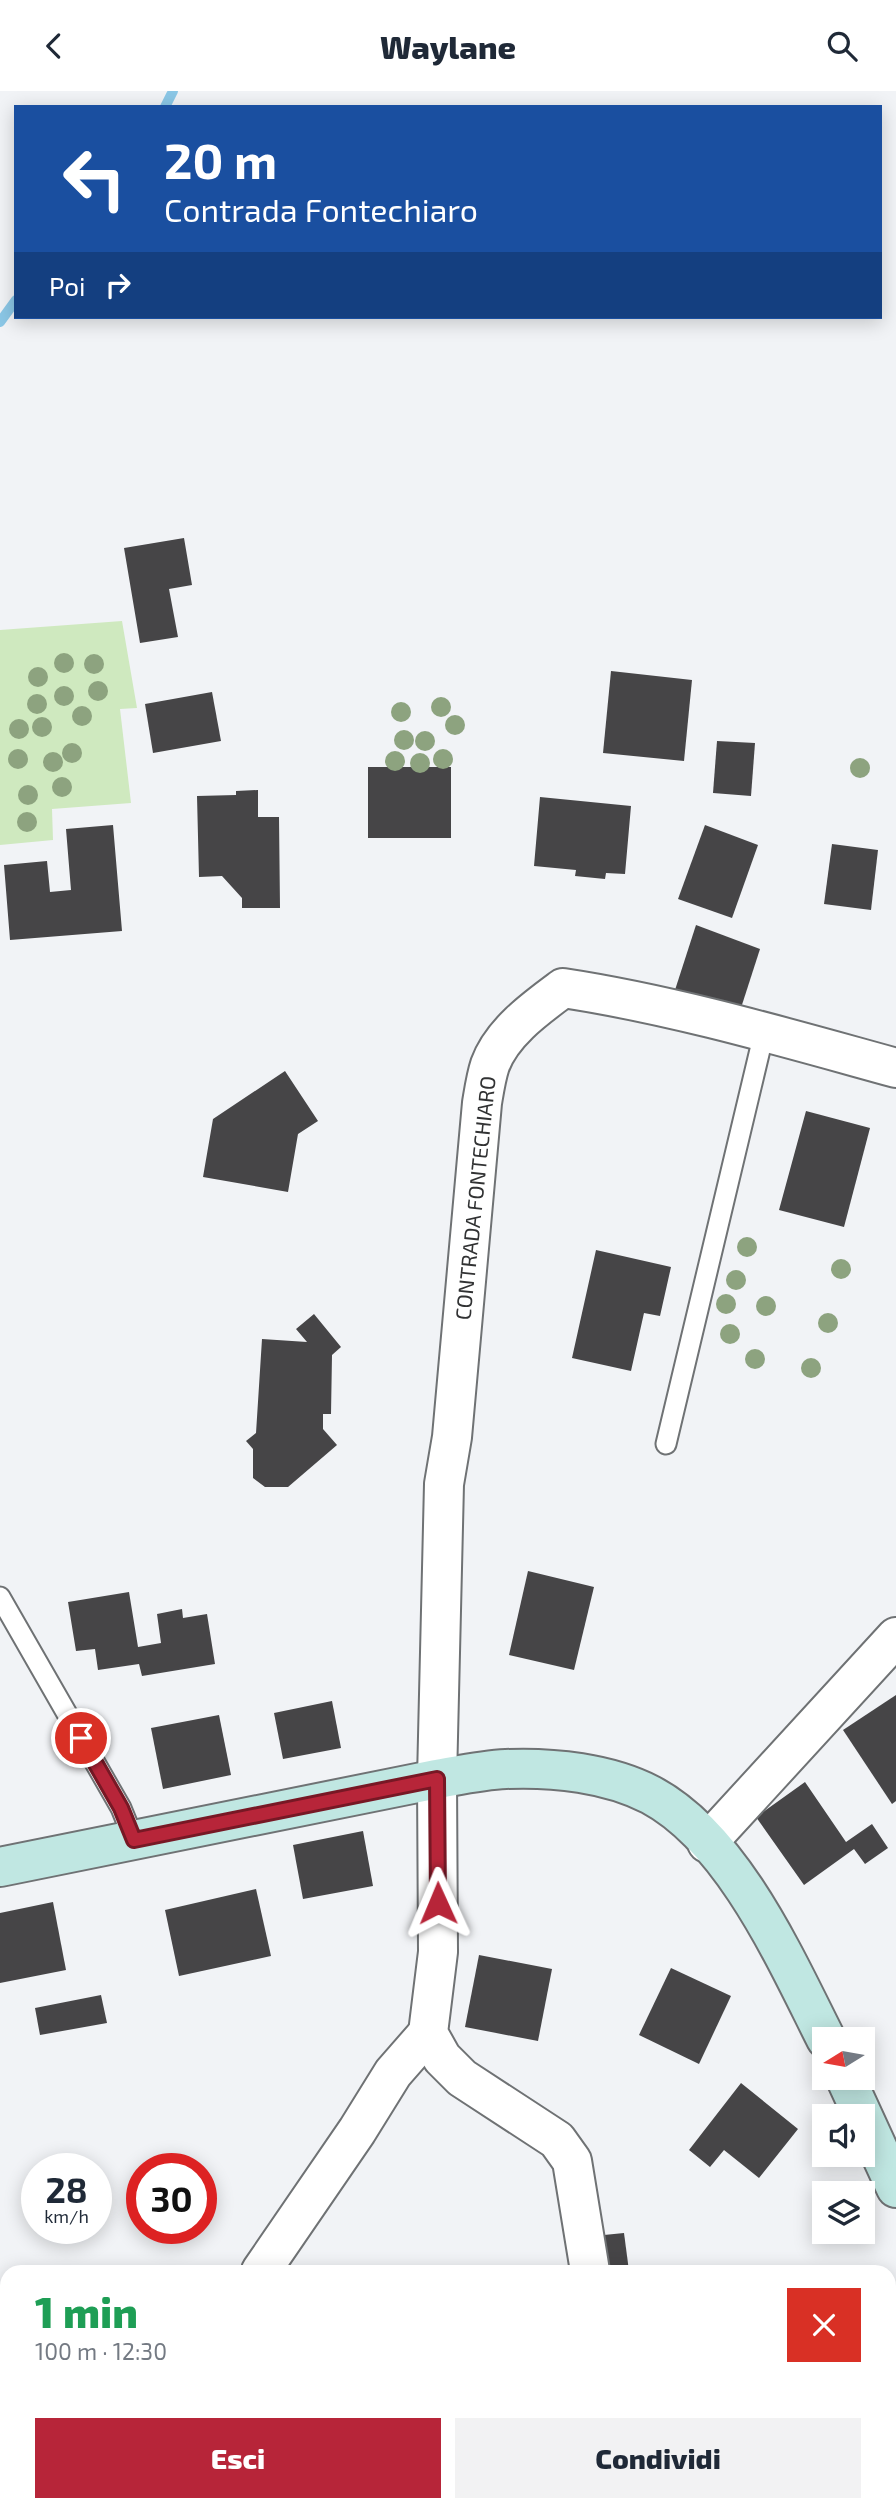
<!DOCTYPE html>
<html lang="it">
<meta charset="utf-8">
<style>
body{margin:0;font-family:"Exo 2",sans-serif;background:#f2f2f3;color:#1f2937;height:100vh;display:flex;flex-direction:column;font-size:26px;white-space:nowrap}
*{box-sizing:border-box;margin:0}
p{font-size:23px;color:#747a83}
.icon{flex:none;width:38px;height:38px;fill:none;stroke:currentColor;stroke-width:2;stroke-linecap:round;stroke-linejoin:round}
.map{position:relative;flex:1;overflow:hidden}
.drawer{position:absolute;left:0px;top:2174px;width:896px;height:247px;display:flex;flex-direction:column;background:#fff;border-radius:21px 21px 0 0;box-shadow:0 4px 18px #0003}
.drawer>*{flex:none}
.top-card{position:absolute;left:14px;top:14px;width:868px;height:214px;border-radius:0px;box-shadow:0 4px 18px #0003;background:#1a4fa0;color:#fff;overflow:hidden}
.needle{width:46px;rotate:259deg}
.buttons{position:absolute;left:812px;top:1936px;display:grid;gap:14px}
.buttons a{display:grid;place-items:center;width:63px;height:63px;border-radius:0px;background:#fff;box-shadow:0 4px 18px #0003;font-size:35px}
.speed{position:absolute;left:21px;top:2062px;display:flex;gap:14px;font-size:35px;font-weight:700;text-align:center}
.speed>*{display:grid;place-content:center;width:91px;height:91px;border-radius:50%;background:#fff;box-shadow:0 4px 18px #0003;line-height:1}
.speed small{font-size:18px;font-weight:400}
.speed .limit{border:10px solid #d22;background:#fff;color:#111}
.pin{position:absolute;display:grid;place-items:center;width:60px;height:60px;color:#fff;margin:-30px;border:4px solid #fff;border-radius:50%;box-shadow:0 2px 7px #0007}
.me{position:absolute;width:77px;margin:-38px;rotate:359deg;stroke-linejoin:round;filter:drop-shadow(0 0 5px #0008)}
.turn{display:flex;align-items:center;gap:24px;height:147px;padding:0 35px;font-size:32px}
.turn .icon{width:91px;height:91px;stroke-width:2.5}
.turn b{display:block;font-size:49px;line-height:60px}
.then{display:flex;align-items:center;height:66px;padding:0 35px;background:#0003;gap:14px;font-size:26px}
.round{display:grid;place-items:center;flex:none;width:74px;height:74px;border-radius:0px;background:#f2f2f3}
.headline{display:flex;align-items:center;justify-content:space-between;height:119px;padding:0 35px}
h1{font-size:42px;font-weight:800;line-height:52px;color:#1e9e55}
.action{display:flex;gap:14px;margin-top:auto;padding:14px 35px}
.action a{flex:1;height:80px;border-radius:0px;background:#b72539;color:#fff;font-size:28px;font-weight:800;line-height:80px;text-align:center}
.action a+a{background:#f2f2f3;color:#1f2937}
header{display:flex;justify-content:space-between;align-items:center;height:91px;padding:0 35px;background:#fff;font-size:32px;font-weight:800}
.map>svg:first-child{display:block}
.green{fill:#cfe9bf}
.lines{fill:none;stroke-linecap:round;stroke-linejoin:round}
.stream{stroke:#8bc7e6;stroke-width:10}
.building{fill:#464547}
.lane-casing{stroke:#6f7274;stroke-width:23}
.street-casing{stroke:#6f7274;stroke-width:42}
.secondary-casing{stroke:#6f7274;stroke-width:42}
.lane{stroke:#fff;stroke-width:19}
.street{stroke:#fff;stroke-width:38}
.secondary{stroke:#c0e7e2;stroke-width:38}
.tree{fill:#8da37f}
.route-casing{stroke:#771825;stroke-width:18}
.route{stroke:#b72539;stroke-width:12}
.labels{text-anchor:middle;stroke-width:7;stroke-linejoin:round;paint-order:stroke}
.street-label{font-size:21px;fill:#313233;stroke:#fff}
</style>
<header><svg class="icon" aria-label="back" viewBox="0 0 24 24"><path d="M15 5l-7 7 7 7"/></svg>Waylane<svg class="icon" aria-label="search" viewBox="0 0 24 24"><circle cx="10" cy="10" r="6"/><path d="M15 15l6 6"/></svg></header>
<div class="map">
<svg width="896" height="2420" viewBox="0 0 896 2420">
<rect width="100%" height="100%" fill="#f1f3f6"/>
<path class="green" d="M122 530 137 617 120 618 131 712 52 718 53 749 0 754V539Z"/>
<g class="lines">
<g class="stream">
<path d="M165 16 173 0"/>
<path d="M0 231 16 209"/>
</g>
</g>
<g class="building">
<path d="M184 447 192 494 169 498 178 546 140 552 124 457Z"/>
<path d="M611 580 692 589 684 670 603 662Z"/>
<path d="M212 601 221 650 153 662 145 613Z"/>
<path d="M717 650 755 652 751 705 713 702Z"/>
<rect x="368" y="676" width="83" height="71"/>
<path d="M258 699V726H279L280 817H242V807L222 785 199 786 197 705 236 704V700Z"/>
<path d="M540 706 631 715 625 783 606 782 605 788 575 785 576 779 534 775Z"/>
<path d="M113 734 122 840 10 849 4 774 47 770 50 801 71 799 66 738Z"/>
<path d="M705 734 758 754 732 827 678 808Z"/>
<path d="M832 753 878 759 871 819 824 813Z"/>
<path d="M696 834 760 858 740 920 675 899Z"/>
<path d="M285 980 318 1030 298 1043 288 1101 203 1086 213 1028Z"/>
<path d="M806 1020 870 1037 844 1136 779 1119Z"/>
<path d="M596 1159 671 1176 660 1225 644 1222 631 1280 572 1267Z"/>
<path d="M314 1223 341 1256 332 1264 331 1323H323V1338L337 1354 288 1396H265L253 1387V1358L246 1350 256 1342 262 1248 307 1251 296 1238Z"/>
<path d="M528 1480 594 1496 574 1579 509 1564Z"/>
<path d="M129 1501 138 1556 161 1552 157 1523 182 1518 183 1527 207 1523 215 1573 142 1585 139 1573 98 1579 95 1558 76 1560 68 1511Z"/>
<path d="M896 1604V1710L892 1713 843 1639Z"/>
<path d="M332 1610 341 1657 283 1668 274 1622Z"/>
<path d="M219 1624 231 1684 163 1698 151 1637Z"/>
<path d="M805 1691 846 1751 872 1733 888 1757 865 1773 854 1758 804 1794 756 1726Z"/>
<path d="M363 1740 373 1795 303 1808 293 1754Z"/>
<path d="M256 1798 271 1865 179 1885 165 1819Z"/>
<path d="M53 1811 66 1879 0 1892V1822Z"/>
<path d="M479 1864 552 1878 538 1950 465 1936Z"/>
<path d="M671 1877 731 1905 699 1973 639 1944Z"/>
<path d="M101 1904 107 1932 40 1944 35 1917Z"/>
<path d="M741 1992 798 2038 759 2087 724 2059 710 2076 689 2059Z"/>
<path d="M624 2142 629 2180H598L594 2145Z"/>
<path d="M896 2310V2365L889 2368V2313Z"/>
<path d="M709 2413H794L801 2420H703Z"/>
</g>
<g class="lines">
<g class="lane-casing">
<g id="lane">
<path d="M666 1353 764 942"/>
<path d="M0 1506 121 1717 134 1749"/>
</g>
</g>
<g class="street-casing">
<g id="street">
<path d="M707 1752 896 1546"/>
<path d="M261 2180 357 2040 393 1982 428 1942"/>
<path d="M590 2180 572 2070 557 2049 462 1987 442 1967 428 1942 438 1861 437 1688 444 1393 452 1346 482 1012C484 1000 486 986 490 974 502 941 536 917 563 897 675 914 787 947 896 977"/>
<path d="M666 2413 668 2420"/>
<path d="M175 2420 176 2413"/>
</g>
</g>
<g class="secondary-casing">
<g id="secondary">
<path d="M0 1776 437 1688C460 1684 483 1679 506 1678 553 1676 609 1682 651 1704 733 1748 786 1869 826 1948"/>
<path d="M845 1986 896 2097"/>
</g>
</g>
<use href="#lane" class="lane"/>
<use href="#street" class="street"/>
<use href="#secondary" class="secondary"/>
</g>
<g class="tree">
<circle cx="64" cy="572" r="10"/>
<circle cx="94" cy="573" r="10"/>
<circle cx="38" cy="586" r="10"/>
<circle cx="98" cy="600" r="10"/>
<circle cx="64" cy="605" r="10"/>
<circle cx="37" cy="613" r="10"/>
<circle cx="441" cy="616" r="10"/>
<circle cx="401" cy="621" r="10"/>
<circle cx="82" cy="625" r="10"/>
<circle cx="455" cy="634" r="10"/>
<circle cx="42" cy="636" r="10"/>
<circle cx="19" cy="638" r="10"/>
<circle cx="404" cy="649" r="10"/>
<circle cx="425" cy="650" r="10"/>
<circle cx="72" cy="662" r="10"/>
<circle cx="18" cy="668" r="10"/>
<circle cx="443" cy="668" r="10"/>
<circle cx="395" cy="670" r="10"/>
<circle cx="53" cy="671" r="10"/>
<circle cx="420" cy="672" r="10"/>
<circle cx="860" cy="677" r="10"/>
<circle cx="62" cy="696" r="10"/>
<circle cx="28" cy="704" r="10"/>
<circle cx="27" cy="731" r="10"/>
<circle cx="747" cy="1156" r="10"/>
<circle cx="841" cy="1178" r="10"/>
<circle cx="736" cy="1189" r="10"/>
<circle cx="726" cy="1213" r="10"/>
<circle cx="766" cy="1215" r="10"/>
<circle cx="828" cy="1232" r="10"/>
<circle cx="730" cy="1243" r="10"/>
<circle cx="755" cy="1268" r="10"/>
<circle cx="811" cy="1277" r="10"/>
</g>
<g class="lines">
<g class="route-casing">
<path id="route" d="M81 1647 121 1717 134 1749 437 1688 438 1812"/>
</g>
<use href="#route" class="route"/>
</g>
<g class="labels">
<g class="street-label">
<text transform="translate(476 1107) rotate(-84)" y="7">CONTRADA FONTECHIARO</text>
</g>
</g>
</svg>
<div class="buttons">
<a><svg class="needle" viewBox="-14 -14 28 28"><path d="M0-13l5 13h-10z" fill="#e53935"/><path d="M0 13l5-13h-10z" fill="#747a83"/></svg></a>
<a><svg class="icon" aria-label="sound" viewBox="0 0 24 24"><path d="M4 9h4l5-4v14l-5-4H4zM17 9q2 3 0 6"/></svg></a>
<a><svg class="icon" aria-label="layers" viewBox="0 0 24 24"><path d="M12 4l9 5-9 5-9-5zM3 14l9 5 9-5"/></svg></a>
</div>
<div class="speed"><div>28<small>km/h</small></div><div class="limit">30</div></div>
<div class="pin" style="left:81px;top:1647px;background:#d93025"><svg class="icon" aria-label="arrive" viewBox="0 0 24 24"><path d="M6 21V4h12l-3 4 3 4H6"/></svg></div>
<svg class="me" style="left:438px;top:1812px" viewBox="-20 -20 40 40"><path d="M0-17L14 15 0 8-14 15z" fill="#b72539" stroke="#fff" stroke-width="4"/></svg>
<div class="top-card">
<div class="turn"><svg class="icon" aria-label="left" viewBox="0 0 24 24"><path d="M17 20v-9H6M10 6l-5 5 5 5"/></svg><div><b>20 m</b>Contrada Fontechiaro</div></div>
<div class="then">Poi<svg class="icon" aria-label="right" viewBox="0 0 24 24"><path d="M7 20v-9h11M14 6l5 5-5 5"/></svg></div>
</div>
<section class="drawer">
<div class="headline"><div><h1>1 min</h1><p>100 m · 12:30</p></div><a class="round" style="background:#d93025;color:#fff"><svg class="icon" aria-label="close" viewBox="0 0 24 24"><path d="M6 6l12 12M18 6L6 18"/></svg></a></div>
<div class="action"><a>Esci</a><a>Condividi</a></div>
</section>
</div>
